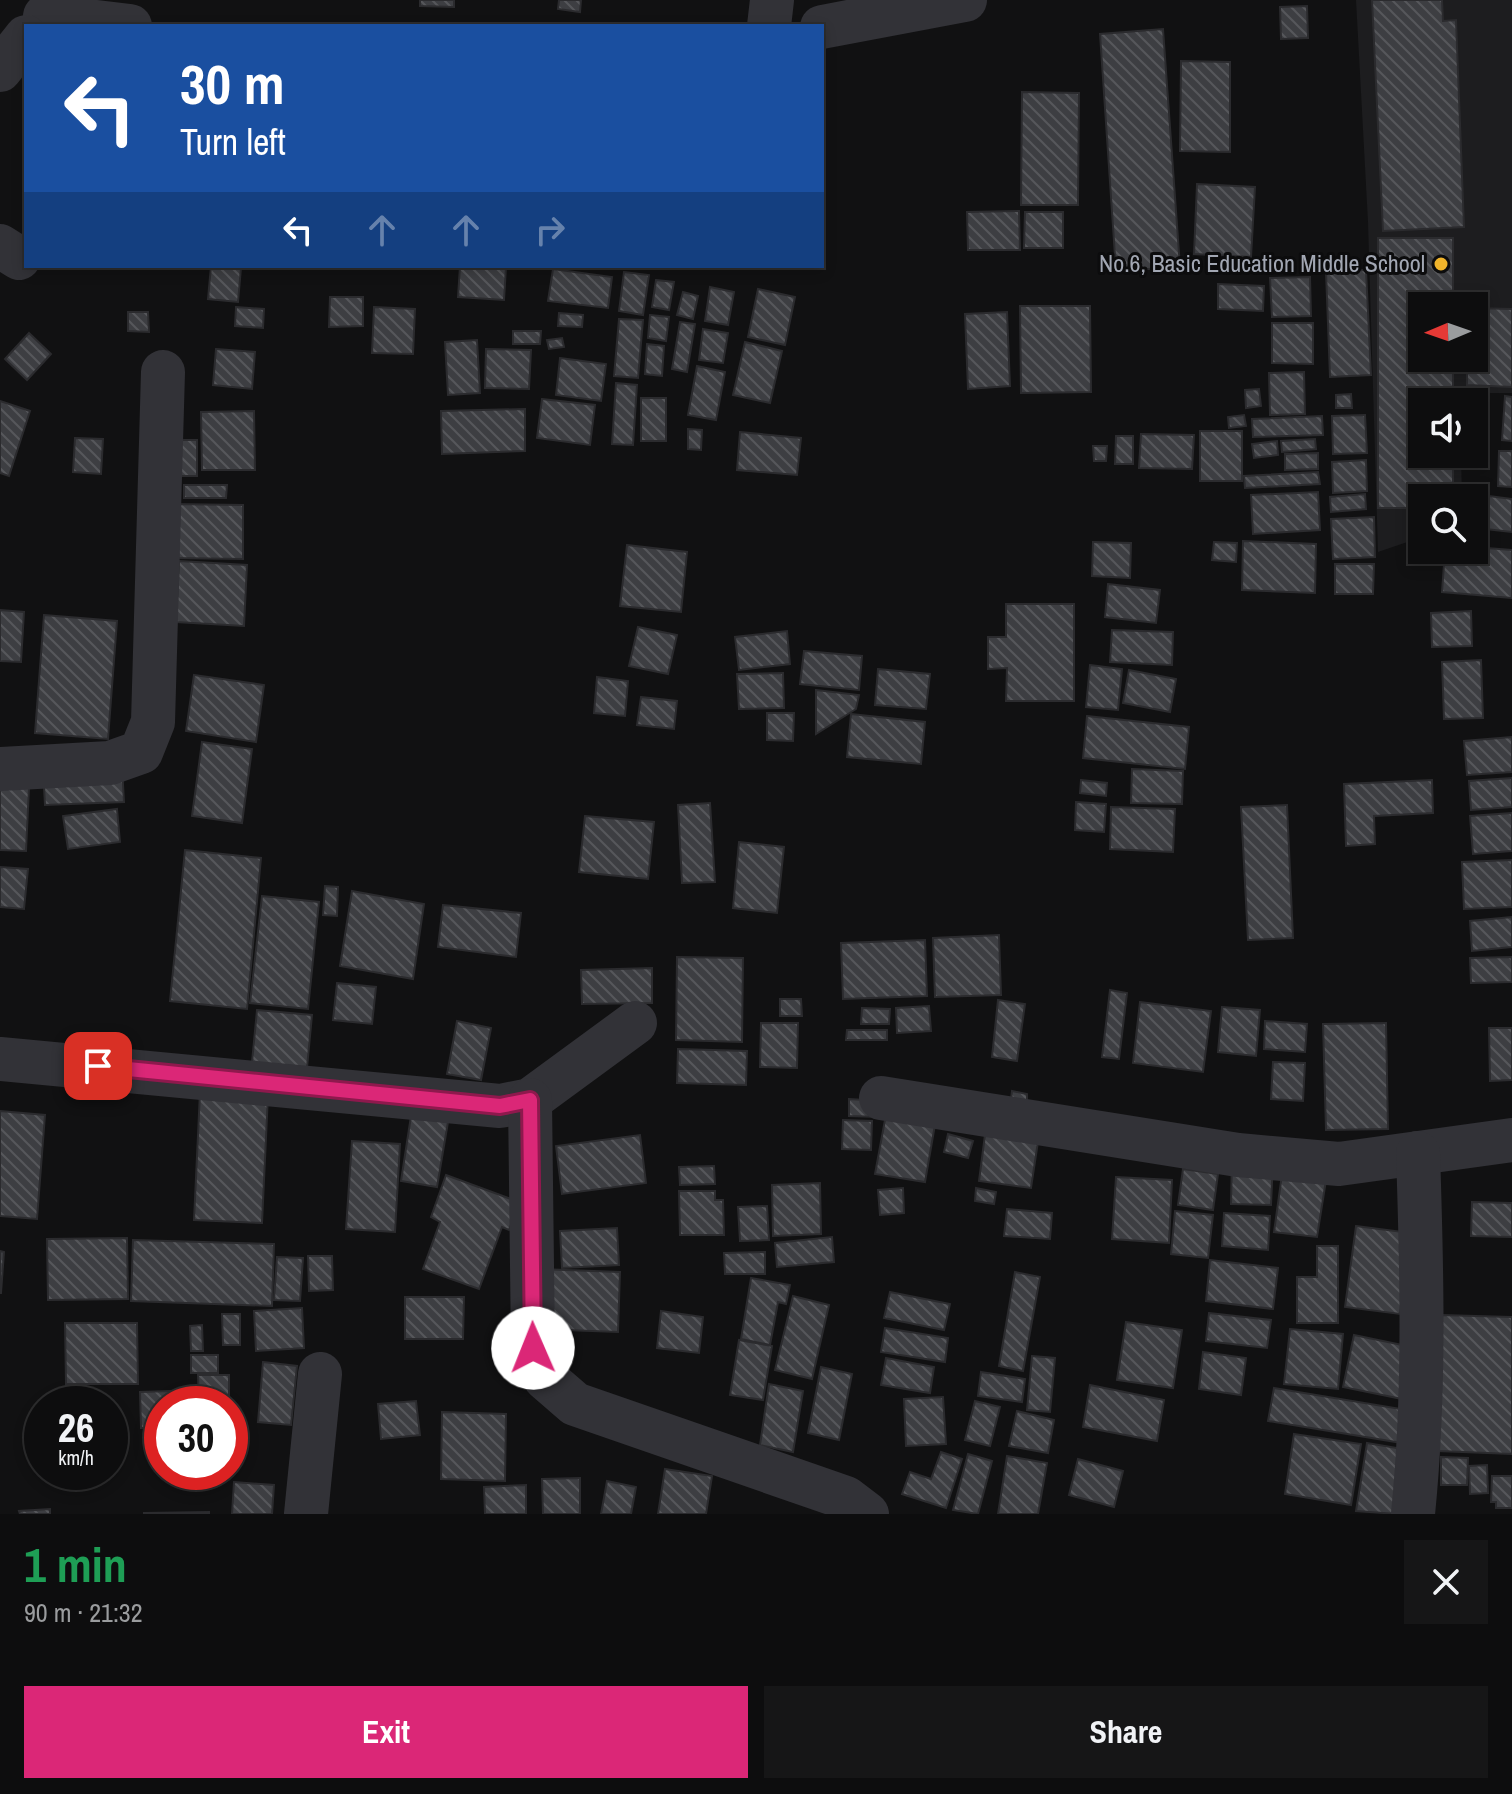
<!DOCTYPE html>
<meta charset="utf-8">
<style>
body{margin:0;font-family:"Archivo Narrow",sans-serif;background:#161617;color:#f1f3f6;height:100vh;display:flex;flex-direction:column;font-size:30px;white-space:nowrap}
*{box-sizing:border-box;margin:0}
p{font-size:26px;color:#9a9c9e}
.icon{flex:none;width:44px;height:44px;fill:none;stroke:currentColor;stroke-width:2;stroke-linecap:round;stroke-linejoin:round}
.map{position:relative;height:1514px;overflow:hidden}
.details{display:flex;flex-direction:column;background:#0d0d0e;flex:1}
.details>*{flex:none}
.banner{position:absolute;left:24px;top:24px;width:800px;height:244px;border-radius:0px;box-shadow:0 4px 12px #0003,0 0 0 2px #2d2d2e;background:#1a4fa0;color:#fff;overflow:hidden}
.needle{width:52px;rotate:268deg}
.controls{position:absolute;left:1408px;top:292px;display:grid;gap:16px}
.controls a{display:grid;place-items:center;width:80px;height:80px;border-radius:0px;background:#0d0d0e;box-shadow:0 4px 12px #0003,0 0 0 2px #2d2d2e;font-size:40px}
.speed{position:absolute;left:24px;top:1386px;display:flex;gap:16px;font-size:40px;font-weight:700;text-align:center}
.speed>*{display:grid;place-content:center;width:104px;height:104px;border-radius:50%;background:#0d0d0e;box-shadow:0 4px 12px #0003,0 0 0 2px #2d2d2e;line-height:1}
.speed small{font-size:20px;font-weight:400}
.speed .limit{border:12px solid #d22;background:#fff;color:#111}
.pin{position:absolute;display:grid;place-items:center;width:68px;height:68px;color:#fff;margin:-34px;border-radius:16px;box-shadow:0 4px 12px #0006}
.me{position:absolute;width:88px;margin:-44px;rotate:359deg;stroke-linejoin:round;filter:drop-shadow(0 0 6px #0008)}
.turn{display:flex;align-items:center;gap:28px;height:168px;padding:0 24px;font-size:36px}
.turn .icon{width:104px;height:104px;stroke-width:2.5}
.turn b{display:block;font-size:56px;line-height:68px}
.lanes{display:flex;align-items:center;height:76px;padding:0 24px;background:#0003;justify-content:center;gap:40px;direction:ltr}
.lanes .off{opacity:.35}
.round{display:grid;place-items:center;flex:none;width:84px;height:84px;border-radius:0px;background:#161617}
.overview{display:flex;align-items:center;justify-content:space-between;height:136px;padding:0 24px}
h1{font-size:48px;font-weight:700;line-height:60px;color:#1e9e55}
.action{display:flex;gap:16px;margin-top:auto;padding:16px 24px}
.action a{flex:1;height:92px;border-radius:0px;background:#db2777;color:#fff;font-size:32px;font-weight:700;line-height:92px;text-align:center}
.action a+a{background:#161617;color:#f1f3f6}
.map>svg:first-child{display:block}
.built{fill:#1d1d1f;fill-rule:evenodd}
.building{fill:url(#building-back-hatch);stroke:#2b2b2e;stroke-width:2}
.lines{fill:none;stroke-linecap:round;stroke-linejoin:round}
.street{stroke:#323237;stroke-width:44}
.route-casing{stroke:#8e194d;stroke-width:20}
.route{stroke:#db2777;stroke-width:14}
.poi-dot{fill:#f0b42b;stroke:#0c0c0d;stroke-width:3}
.labels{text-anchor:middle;stroke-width:6;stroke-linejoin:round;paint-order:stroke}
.poi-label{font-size:24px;fill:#a2a7b3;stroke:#0c0c0d;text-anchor:end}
</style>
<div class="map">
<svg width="1512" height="1514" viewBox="0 0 1512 1514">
<defs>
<pattern id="building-back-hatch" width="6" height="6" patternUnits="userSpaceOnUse" patternTransform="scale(2)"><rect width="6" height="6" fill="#3d3e42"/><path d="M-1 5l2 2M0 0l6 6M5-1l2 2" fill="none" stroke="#56575b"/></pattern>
</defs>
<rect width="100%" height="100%" fill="#111112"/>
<path class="built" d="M1356 0H1512V393H1460V402H1422V454H1461L1462 498H1422V537L1378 552 1368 222ZM1422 306H1474V358H1422Z"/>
<g class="building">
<path d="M420 0H454V7L420 6Z"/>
<path d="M559 0H581L580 12 558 9Z"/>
<path d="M1372 0H1442L1443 21 1456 20 1464 227 1383 231Z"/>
<path d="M1307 6 1308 38 1281 39 1280 7Z"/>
<path d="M1163 29 1180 267 1116 271 1100 34Z"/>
<path d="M1181 61 1230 62V152L1180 151Z"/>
<path d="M1022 92 1079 93 1078 205H1021Z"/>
<path d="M1197 184 1255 187 1251 257 1194 254Z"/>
<path d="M1019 211 1020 250H968L967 212Z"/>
<path d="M1025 212H1063V248H1024Z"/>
<path d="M1378 238H1453V306H1422V358H1453V402H1422V454H1453V498H1422V508H1378Z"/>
<path d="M211 266 241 268 238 302 208 299Z"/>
<path d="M460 266 506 267 504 300 458 297Z"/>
<path d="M553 269 612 277 608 308 548 301Z"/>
<path d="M1366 270 1371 375 1330 377 1326 272Z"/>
<path d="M624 272 649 275 643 315 619 311Z"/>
<path d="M1310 277 1311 316 1272 317 1270 278Z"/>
<path d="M656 280 674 282 669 310 652 307Z"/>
<path d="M1218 284 1264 286 1263 311 1218 309Z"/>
<path d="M710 287 734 292 728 325 705 321Z"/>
<path d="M758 289 795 297 785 345 748 337Z"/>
<path d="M683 292 698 296 693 319 677 315Z"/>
<path d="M330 297H363V326L329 327Z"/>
<path d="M1020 306H1090L1091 392 1021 393Z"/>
<path d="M236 307 264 309 263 328 235 326Z"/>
<path d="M374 307 415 309 413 354 372 353Z"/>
<path d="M1474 308 1512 309V387L1467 385V358H1474Z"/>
<path d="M128 312H148L149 332 128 331Z"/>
<path d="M1007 312 1010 386 968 389 965 314Z"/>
<path d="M559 313 583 315 582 327 558 326Z"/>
<path d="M650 315 669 317 666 341 648 338Z"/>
<path d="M619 319 643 320 638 378 614 376Z"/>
<path d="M680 322 695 324 687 372 672 369Z"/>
<path d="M1272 323H1313V364L1272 363Z"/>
<path d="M703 329 728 333 723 363 699 360Z"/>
<path d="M513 331H541L540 344H513Z"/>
<path d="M29 333 51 354 27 380 5 359Z"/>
<path d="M562 338 564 347 549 349 547 340Z"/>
<path d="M477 340 480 393 448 395 445 342Z"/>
<path d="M745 342 782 351 770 403 733 395Z"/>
<path d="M647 344 664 346 662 376 645 374Z"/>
<path d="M216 349 255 352 252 389 213 385Z"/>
<path d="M486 349 531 350 529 389 485 388Z"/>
<path d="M560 358 606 364 601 401 556 395Z"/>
<path d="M697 366 725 372 716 420 688 415Z"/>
<path d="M1304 372 1305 414 1270 415 1269 373Z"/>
<path d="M616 383 637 385 633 445 612 444Z"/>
<path d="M1259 389 1261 406 1246 408 1245 390Z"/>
<path d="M1351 394 1352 408H1336V395Z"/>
<path d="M1505 396 1512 397V441L1502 440Z"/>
<rect x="641" y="398" width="25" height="43"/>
<path d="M542 399 595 405 590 445 537 438Z"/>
<path d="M0 401 30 411 9 476 0 473Z"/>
<path d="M525 409V451L442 454 441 411Z"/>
<path d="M254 411 255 470H202L201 412Z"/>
<path d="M1244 415 1246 426 1229 428 1228 417Z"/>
<path d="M1365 415 1367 453 1333 454 1332 416Z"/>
<path d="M1322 416 1323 435 1253 437 1252 419Z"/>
<path d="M688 429 702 430 701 450 688 449Z"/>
<rect x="1200" y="431" width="42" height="50"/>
<path d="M740 432 801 438 797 475 737 470Z"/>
<path d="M1141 434 1194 435 1192 469 1139 468Z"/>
<path d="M1116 436H1133V464H1115Z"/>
<path d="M75 438 103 439 101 474 73 472Z"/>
<path d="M1315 439 1316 449 1282 452 1281 441Z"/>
<rect x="181" y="440" width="16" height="36"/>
<path d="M1277 441 1278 455 1254 458 1252 444Z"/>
<path d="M1093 446H1107L1106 461H1094Z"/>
<path d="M1499 451H1512V487L1498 486Z"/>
<path d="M1318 453V469L1285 470V454Z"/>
<path d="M1366 460 1367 491 1333 493 1332 462Z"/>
<path d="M1318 472 1320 484 1245 488 1244 476Z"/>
<path d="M184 485H227L226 498H184Z"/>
<path d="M1318 492 1320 530 1253 534 1251 495Z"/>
<path d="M1365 494 1366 509 1331 512 1330 497Z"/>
<path d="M1481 495 1512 499V532L1477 528Z"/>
<path d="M171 504 243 505V559L171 558Z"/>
<path d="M1374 517 1375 557 1333 559 1331 519Z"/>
<path d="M1243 541 1316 544 1315 593 1242 590Z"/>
<path d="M1093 542 1131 543 1130 578 1092 576Z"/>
<path d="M1214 542 1237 543 1236 562 1212 560Z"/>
<path d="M627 545 687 552 681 612 620 606Z"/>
<path d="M1474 547 1512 550V598L1442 592 1445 550H1474Z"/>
<path d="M179 561 247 565 244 626 176 622Z"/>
<path d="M1335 564H1374L1373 594H1335Z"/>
<path d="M1108 584 1160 590 1156 623 1105 617Z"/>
<path d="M1006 604H1074V701H1006L1007 668 988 669V637H1006Z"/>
<path d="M0 610 24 612 21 662 0 661Z"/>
<path d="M1471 611 1472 646 1432 647 1431 613Z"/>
<path d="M44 615 117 621 108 739 35 733Z"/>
<path d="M638 627 677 635 668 674 629 666Z"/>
<path d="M1112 630 1173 632 1172 665 1110 662Z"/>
<path d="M787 631 790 664 739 670 735 637Z"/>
<path d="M804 651 862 656 859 690 800 684Z"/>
<path d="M1481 660 1483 718 1444 719 1442 662Z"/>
<path d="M1090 665 1122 669 1118 710 1086 707Z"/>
<path d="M878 669 930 674 926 709 875 705Z"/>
<path d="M1129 670 1176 679 1170 712 1123 703Z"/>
<path d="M783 673 784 708 739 709 737 674Z"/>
<path d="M194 675 264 685 256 742 186 731Z"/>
<path d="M597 677 628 681 625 716 594 713Z"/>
<path d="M816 690 859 695 856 709 816 734Z"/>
<path d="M641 697 677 701 674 729 637 725Z"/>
<path d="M767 713H794L793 741 767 740Z"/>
<path d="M851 714 925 722 921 764 847 757Z"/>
<path d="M1087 716 1189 727 1185 769 1083 758Z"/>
<path d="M1512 737V772L1467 775 1464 741Z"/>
<path d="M202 742 252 749 242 823 192 816Z"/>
<path d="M122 766 124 802 45 805 43 768Z"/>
<path d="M1132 769 1183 771 1182 804 1131 803Z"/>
<path d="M1512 778V807L1471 810 1469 781Z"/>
<path d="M1081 780 1107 783 1106 796 1080 793Z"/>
<path d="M1432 780 1433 813 1374 816 1375 844 1346 846 1344 784Z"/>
<path d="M0 787 29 788 26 851 0 850Z"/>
<path d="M1076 802 1106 804 1104 832 1075 830Z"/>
<path d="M710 803 715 882 682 883 678 805Z"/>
<path d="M1287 805 1293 938 1248 940 1241 807Z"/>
<path d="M1111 807 1175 809 1173 852 1110 849Z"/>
<path d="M117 809 120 842 68 849 63 816Z"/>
<path d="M1512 813V851L1473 854 1470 816Z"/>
<path d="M585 816 654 822 648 879 579 872Z"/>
<path d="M739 842 784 847 777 913 733 908Z"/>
<path d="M185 850 261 858 247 1009 170 1001Z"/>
<path d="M1512 860V907L1464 909 1462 862Z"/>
<path d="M0 867 28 869 24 909 0 907Z"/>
<path d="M325 886 338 887 337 916 323 915Z"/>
<path d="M352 891 424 904 413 979 340 966Z"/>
<path d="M262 896 319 902 308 1009 250 1003Z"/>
<path d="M443 905 521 913 516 957 438 947Z"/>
<path d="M1512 917V947L1472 951 1470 921Z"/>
<path d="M999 935 1001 995 935 997 933 938Z"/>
<path d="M925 940 927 996 843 999 841 943Z"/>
<path d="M677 957 743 958 742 1042 676 1040Z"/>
<path d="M1512 957V982L1471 983 1470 958Z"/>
<path d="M652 968V1003L582 1004 581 970Z"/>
<path d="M337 983 376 987 372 1024 333 1020Z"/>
<path d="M1110 990 1127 993 1119 1059 1102 1057Z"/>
<path d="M780 999H801L802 1016H780Z"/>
<path d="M998 1000 1025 1004 1017 1061 992 1057Z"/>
<path d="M1140 1002 1211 1011 1203 1072 1133 1063Z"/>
<path d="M929 1006 931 1031 897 1033 896 1008Z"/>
<path d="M1222 1007 1260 1010 1256 1056 1218 1052Z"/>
<path d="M862 1008 890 1009 889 1024H861Z"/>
<path d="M257 1010 312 1015 307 1068 252 1062Z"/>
<path d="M457 1021 491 1028 481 1080 447 1074Z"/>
<path d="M1265 1021 1307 1024 1305 1052 1264 1049Z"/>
<path d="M761 1023H798L797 1068 760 1067Z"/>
<path d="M1386 1023 1388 1129 1326 1130 1323 1024Z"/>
<path d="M1489 1028H1512V1080L1490 1081Z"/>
<path d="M847 1030H887V1040H846Z"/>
<path d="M678 1049 747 1051 746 1085 677 1083Z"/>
<path d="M1273 1062 1305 1063 1303 1101 1271 1099Z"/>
<path d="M1012 1091 1027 1094V1102L1011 1100Z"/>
<path d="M200 1092 268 1095 262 1223 194 1220Z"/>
<path d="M849 1099 880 1101 879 1117 849 1116Z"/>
<path d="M887 1109 936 1119 925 1182 875 1174Z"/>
<path d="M0 1111 45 1115 37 1219 0 1216Z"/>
<path d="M411 1116 448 1122 437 1187 401 1181Z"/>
<path d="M843 1120 872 1121 871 1150 842 1149Z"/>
<path d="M986 1127 1039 1135 1031 1188 979 1181Z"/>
<path d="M948 1134 973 1141 968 1158 944 1152Z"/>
<path d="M640 1135 646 1183 562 1194 556 1146Z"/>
<path d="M352 1141 400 1144 395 1232 346 1229Z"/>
<path d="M1232 1160 1273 1161 1271 1205 1231 1204Z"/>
<path d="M714 1166 715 1184 680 1185 679 1167Z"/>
<path d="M1283 1167 1327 1174 1317 1237 1274 1232Z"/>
<path d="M1183 1169 1218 1174 1213 1210 1178 1205Z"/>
<path d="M446 1175 519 1202 509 1230 502 1227 479 1289 423 1269 440 1222 431 1217Z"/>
<path d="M1116 1177 1172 1180 1169 1243 1112 1239Z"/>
<path d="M820 1183 821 1234 773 1236 772 1185Z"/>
<path d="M903 1188 904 1213 880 1215 878 1190Z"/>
<path d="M976 1188 996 1192 994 1204 975 1201Z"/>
<path d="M679 1191H715V1200H723L724 1235H680Z"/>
<path d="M1472 1202 1512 1203V1237L1471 1236Z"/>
<path d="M767 1206 769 1240 740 1241 738 1207Z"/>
<path d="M1007 1209 1052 1213 1050 1239 1004 1236Z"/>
<path d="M1175 1211 1213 1215 1208 1258 1171 1254Z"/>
<path d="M1224 1213 1270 1216 1268 1250 1222 1246Z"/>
<path d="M1356 1226 1411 1233 1400 1314 1345 1307Z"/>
<path d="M617 1228 619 1265 562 1268 560 1231Z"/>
<path d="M832 1237 834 1262 777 1267 775 1243Z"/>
<path d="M127 1238 128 1299 48 1300 47 1239Z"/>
<path d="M133 1240 274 1244 272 1306 131 1301Z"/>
<path d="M1317 1246H1338V1323H1297V1277H1317Z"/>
<path d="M0 1251 4 1252 1 1293H0Z"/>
<path d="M765 1252V1274H725L724 1253Z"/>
<path d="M308 1256H332L333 1290 309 1291Z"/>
<path d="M277 1257 303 1258 300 1301 274 1300Z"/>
<path d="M1210 1260 1278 1268 1273 1309 1206 1301Z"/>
<path d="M539 1269 620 1272 618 1332 538 1329Z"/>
<path d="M1015 1272 1040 1277 1023 1371 999 1366Z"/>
<path d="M751 1278 790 1285 786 1304 778 1302 770 1345 741 1339Z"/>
<path d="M890 1292 950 1304 944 1330 884 1318Z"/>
<path d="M793 1296 829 1305 812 1379 775 1370Z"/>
<path d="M405 1297H464L463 1339H405Z"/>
<path d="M302 1308 304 1348 256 1351 254 1311Z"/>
<path d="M661 1311 703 1317 699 1353 657 1348Z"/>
<path d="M1209 1313 1271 1320 1267 1348 1206 1341Z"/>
<path d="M222 1314H240V1345H223Z"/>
<path d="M1441 1315 1512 1317V1454L1438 1451Z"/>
<path d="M1126 1322 1182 1330 1173 1388 1117 1380Z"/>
<path d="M65 1323H137L138 1384H66Z"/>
<path d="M202 1325 203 1351H191L190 1326Z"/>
<path d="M885 1328 948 1338 945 1362 881 1352Z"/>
<path d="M1290 1329 1343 1334 1338 1389 1284 1384Z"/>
<path d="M1354 1335 1412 1347 1402 1399 1343 1387Z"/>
<path d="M739 1340 772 1346 763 1400 730 1395Z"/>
<path d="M1203 1352 1246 1358 1241 1395 1199 1389Z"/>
<rect x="191" y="1355" width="27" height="18"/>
<path d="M1032 1356 1055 1358 1050 1412 1027 1410Z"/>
<path d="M886 1358 934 1367 930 1393 881 1385Z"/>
<path d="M263 1362 297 1366 291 1425 258 1422Z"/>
<path d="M821 1367 852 1374 839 1440 808 1433Z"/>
<path d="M981 1372 1025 1379 1022 1402 978 1396Z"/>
<path d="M198 1375H229V1404H199Z"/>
<path d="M769 1384 803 1391 793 1452 760 1445Z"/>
<path d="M1090 1385 1164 1400 1157 1441 1083 1427Z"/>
<path d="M1274 1388 1413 1411 1408 1444 1268 1421Z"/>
<path d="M170 1391V1404H162V1427L141 1428 140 1392Z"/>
<path d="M943 1397 946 1444 906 1446 904 1399Z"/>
<path d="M416 1401 420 1435 381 1439 378 1404Z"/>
<path d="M975 1401 1000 1407 990 1446 965 1440Z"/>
<path d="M1017 1411 1054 1420 1048 1453 1009 1446Z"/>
<path d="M442 1412 506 1414 505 1481 441 1479Z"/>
<path d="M1294 1434 1361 1444 1351 1505 1285 1494Z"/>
<path d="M1367 1443 1409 1450 1397 1514 1356 1511Z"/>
<path d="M941 1452 962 1459 946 1508 902 1494 910 1472 931 1479Z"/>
<path d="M968 1454 992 1461 978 1514 953 1510Z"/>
<path d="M1007 1456 1047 1463 1038 1514H998Z"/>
<path d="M1441 1457 1468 1458 1467 1485H1441Z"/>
<path d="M1078 1459 1123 1471 1114 1507 1069 1495Z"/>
<path d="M1487 1465 1488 1493 1470 1494 1469 1466Z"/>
<path d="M665 1469 712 1476 706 1514H658Z"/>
<path d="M1492 1476H1512V1508H1496V1502H1491Z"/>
<path d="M580 1478V1514H543L542 1479Z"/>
<path d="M607 1481 636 1487 631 1514H601Z"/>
<path d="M234 1482 274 1485 272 1514H232Z"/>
<path d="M526 1485V1514H485L484 1487Z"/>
<path d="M50 1509V1514H20L19 1511Z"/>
<path d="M209 1512V1514H144V1513Z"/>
</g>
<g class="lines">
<g class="street">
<path d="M45 16 130 26"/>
<path d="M769 26 772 0"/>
<path d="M822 27 965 0"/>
<path d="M0 70 26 37"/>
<path d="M0 246 19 258"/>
<path d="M0 769 110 763 141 752 153 722 163 372"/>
<path d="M0 1059 500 1106 530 1100 635 1023"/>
<path d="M881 1098 1238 1155 1339 1164 1512 1140"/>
<path d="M530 1100 533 1348 545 1378 575 1404 846 1498 867 1514"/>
<path d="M306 1514 320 1374"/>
<path d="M1413 1514C1425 1395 1422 1273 1418 1153"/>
</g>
</g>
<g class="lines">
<g class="route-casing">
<path id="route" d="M98 1066 500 1106 530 1100 533 1348"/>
</g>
<use href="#route" class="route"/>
</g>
<circle class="poi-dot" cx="1441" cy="264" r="8"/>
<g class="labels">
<g class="poi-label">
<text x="1425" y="272">No.6, Basic Education Middle School</text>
</g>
</g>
</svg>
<div class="controls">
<a><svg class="needle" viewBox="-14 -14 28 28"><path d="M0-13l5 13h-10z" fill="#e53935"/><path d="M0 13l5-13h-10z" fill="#9a9c9e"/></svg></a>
<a><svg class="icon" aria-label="sound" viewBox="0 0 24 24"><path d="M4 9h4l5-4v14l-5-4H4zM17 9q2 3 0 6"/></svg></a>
<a><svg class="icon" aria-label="search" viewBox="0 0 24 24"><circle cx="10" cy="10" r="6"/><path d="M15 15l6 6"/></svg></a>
</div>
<div class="speed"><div>26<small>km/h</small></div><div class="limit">30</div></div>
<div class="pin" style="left:98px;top:1066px;background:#d93025"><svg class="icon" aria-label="arrive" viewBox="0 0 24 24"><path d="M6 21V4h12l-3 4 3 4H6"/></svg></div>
<svg class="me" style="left:533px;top:1348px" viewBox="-20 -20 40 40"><circle r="19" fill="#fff"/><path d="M0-13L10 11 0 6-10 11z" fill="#db2777"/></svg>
<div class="banner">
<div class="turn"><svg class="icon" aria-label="left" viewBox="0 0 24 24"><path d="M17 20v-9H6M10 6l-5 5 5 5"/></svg><div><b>30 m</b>Turn left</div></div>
<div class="lanes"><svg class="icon" aria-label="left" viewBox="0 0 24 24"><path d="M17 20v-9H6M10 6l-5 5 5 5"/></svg><svg class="icon off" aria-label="ahead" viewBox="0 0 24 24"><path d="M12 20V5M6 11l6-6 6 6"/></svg><svg class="icon off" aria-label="ahead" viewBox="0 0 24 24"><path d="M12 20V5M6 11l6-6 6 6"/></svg><svg class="icon off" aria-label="right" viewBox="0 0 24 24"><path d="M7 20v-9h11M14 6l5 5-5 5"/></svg></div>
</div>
</div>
<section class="details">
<div class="overview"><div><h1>1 min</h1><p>90 m · 21:32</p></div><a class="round"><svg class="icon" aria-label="close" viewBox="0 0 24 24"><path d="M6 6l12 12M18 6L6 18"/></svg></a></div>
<div class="action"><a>Exit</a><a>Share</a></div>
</section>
